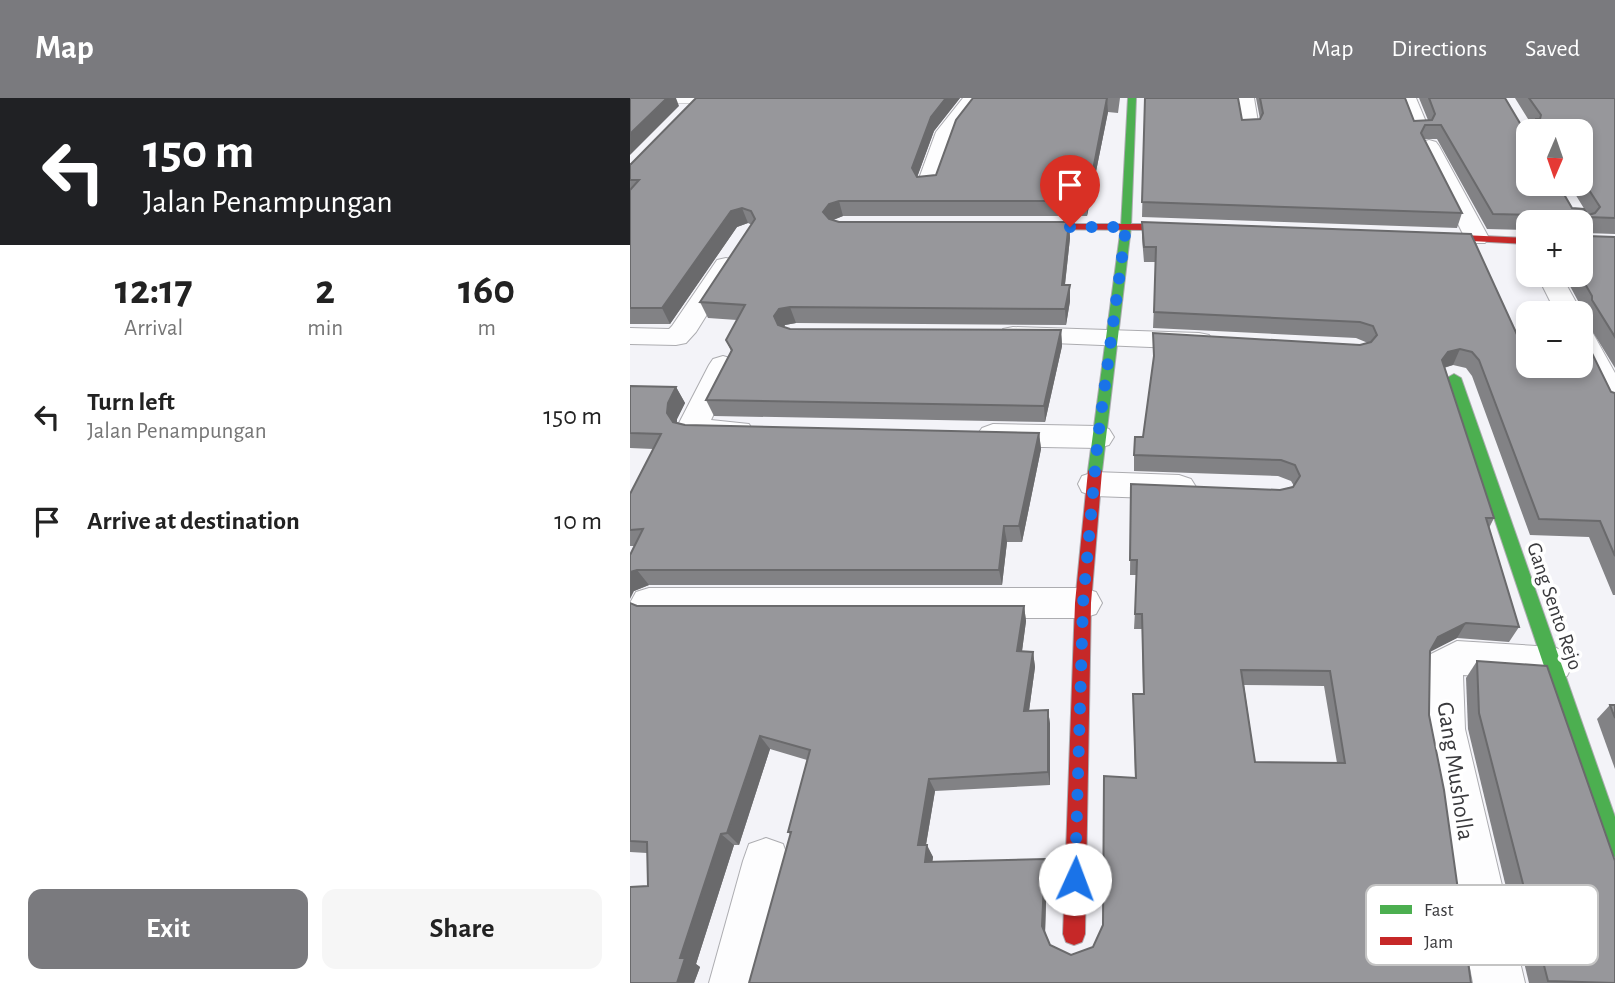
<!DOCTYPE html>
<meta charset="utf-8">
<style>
body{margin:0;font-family:"Alegreya Sans",sans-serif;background:#f6f6f6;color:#222;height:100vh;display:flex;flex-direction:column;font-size:26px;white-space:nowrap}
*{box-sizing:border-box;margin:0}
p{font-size:23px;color:#767676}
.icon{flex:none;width:38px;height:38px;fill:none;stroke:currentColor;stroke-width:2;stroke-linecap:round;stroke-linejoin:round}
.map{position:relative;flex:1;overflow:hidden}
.sheet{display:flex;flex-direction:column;background:#fff;width:630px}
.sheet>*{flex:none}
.hud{background:#202124;color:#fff;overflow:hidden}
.needle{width:46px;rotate:182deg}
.controls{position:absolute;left:886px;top:21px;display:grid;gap:14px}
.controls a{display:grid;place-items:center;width:77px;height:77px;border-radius:14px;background:#fff;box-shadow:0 4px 10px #0003;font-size:35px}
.pin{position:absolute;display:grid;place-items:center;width:60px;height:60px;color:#fff;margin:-72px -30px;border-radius:50% 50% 50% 0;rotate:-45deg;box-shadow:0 0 7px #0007}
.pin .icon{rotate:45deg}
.me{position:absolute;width:77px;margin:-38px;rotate:2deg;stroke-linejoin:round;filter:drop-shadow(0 0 5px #0008)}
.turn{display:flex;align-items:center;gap:24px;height:147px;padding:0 28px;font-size:32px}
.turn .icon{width:91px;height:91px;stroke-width:2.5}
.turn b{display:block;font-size:49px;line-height:60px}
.eta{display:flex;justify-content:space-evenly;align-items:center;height:119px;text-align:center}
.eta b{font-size:42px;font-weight:700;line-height:49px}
.primary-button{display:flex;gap:14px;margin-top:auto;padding:14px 28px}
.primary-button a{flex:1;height:80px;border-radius:14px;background:#7a7a7e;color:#fff;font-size:28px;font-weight:700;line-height:80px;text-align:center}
.primary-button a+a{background:#f6f6f6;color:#222}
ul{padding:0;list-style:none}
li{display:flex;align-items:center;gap:21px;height:105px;padding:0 28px}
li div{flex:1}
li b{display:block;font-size:26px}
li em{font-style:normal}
header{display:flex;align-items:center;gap:42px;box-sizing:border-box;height:98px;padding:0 35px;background:#7a7a7e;color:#fff}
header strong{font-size:33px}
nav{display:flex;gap:38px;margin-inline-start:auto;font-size:24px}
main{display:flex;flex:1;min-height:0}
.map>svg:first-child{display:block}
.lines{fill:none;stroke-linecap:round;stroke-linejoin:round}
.lane-casing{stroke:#acacb0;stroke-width:1}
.street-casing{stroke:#acacb0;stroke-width:2}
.fast-casing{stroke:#acacb0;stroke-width:2}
.jam-casing{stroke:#acacb0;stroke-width:2}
.lane{fill:#fdfdfe;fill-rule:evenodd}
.street{fill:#fdfdfe;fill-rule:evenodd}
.fast{fill:#4caf50;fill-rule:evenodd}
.jam{fill:#c62828;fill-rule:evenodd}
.wall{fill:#828285;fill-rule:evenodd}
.shaded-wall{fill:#6a6a6c}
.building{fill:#97979b;stroke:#6a6a6c;stroke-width:2;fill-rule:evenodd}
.route{stroke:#1a73e8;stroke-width:12;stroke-dasharray:0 21.6}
.labels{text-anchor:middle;stroke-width:7;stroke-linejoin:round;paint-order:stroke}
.street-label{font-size:21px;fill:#39393c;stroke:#fff}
.near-street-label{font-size:24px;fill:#39393c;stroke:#fff}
.key{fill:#fff;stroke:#c4c4c4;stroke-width:2}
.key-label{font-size:19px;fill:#39393c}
</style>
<header>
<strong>Map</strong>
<nav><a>Map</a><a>Directions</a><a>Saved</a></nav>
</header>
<main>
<section class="sheet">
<div class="hud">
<div class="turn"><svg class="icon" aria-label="left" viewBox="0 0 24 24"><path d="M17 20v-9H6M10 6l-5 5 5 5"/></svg><div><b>150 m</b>Jalan Penampungan</div></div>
</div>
<div class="eta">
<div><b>12:17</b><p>Arrival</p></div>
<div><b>2</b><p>min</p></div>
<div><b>160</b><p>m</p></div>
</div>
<ul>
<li><svg class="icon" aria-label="left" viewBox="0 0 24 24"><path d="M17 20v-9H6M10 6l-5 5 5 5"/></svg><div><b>Turn left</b><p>Jalan Penampungan</p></div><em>150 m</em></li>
<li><svg class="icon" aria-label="arrive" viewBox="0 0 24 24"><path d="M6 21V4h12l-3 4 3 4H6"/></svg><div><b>Arrive at destination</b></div><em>10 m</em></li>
</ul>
<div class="primary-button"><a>Exit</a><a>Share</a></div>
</section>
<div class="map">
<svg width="985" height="885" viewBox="0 0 985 885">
<rect width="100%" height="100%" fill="#f3f3f8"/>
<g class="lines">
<g class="lane-casing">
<path id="lane" d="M69 0 74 3 72 5 24 6 19 3 24 0Z"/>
</g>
<g class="street-casing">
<g id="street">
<path d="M333 0H352L326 35 309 86 306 91H290L287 86 306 34Z"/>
<path d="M606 0H624L629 30 626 34H612Z"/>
<path d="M768 0H786L799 31 796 35H782Z"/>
<path d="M799 42 806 44 809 48 859 140 855 145H839L835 140 789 48 792 44Z"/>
<path d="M96 160 105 162 108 167 66 234 56 245 46 247 0 246V230L39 231 42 228 87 162Z"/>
<path d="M907 177H931L952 215 950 218V215H926Z"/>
<path d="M950 228 960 230 985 275V312L974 309 950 263Z"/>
<path d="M383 229 569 235 579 237 583 243 579 249 569 251 373 243 369 237 373 231Z"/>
<path d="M93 258 103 261 107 267 81 322 119 326 123 333 119 340C98 346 74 344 53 338L48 327 79 267 83 261Z"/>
<path d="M363 326 468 328 479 331 484 339 479 347 468 350 363 348 352 344 347 337 352 330Z"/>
<path d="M464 374 549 377 561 381 566 389 561 397 549 401 464 398 452 394 448 386 452 378Z"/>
<path d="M19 490H453L466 494 472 505 466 516 453 520H19L6 516 0 505 6 494Z"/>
<path d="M827 543 923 549 937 554 943 566 937 578 923 583 833 577 835 631 895 885H843L793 631 795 568 801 556Z"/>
<path d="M136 740 153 746 159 763 131 885H79L113 763 119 746Z"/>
</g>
</g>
<g class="fast-casing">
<g id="fast">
<path d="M498 0H506L501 129 472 373 465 378 458 373 491 129Z"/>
<path d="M824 276 831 280 985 719V759L978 756 975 749 817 280Z"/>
</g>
</g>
<g class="jam-casing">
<g id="jam">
<path d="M386 126H521L526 129 521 132 382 131V127Z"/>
<path d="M791 135 898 140V146L787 140V136Z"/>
<path d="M465 368 472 373 461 505 455 836 452 844 444 847 436 844 433 836 445 505 458 373Z"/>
</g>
</g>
<use href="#lane" class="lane"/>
<use href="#street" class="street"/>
<use href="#fast" class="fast"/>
<use href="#jam" class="jam"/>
</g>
<g class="wall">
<path d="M66 0H330L304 33 287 79 306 77 343 0H490L488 15 478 14 457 118H213L203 122 209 124H439L440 140 435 187H440V203L436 227 166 225 155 227 154 229 160 231 431 232 432 248 415 324 84 318 76 302 101 253 96 242 107 222 78 220 70 204 122 127 118 125 107 129 40 226H0V66H1Z"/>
<path d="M515 0 612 22 630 21 626 0H775L784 23 798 22 789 0H875L894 32 898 33 942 110 958 117 939 86H950V33H902L903 29 885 0H985V136L955 135 957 138 985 139V270L953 218 954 214 934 177H950V124H898V132L857 131 807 41H794L832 115 827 130 512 119Z"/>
<path d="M512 124 889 241 985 295V497H983L959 439 900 437 842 278 836 270 823 267 814 270 864 420 859 430 889 529 879 544 827 540 800 553 799 617 841 885H119L161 737 158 734 177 662 140 651 109 747H104L66 866 70 869 64 885H0L18 788 17 755 0 754V506L7 508H394L396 523 392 553 403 554 405 569 399 613 418 612 420 626V687L305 693 296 747 303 759 302 764 415 761 417 772 415 834 420 847 441 857 463 849 473 827 505 680 503 596H513L512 531H504L507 477H500L501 386 650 392 664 388 661 383 648 378 504 373V357L513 339 523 265V235L730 247 738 245 726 240 523 230 526 164H514L512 140ZM614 587 694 588 707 665 625 664Z"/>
<path d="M0 288 46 289 55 305 47 321V325L55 327 409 335 411 351 392 444H377L372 487H19L4 493 5 448H0V396L23 351 0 350Z"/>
<path d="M847 563 985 885H899L838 631 836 580Z"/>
<path d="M980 607H985V671L967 621Z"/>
</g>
<g class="shaded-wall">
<path d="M37 0H46L49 8 0 57V36Z"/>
<path d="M316 0H330L304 33 285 85 282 70 301 19Z"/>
<path d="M477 0 478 14 457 118V103Z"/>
<path d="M209 103 213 118 203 122 197 129 193 114 199 106Z"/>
<path d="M112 110 118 125 107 129 40 226 32 210 101 113Z"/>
<path d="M439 124 440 140 433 203 432 187Z"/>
<path d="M440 187V203L436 227 435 211Z"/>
<path d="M160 209 166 225 155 227 150 235 144 218 149 211Z"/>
<path d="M431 232 432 248 415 324 414 308Z"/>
<path d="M830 251 823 267 812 270V262L818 254Z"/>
<path d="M46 289 55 305 47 321 46 331 37 315 38 305Z"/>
<path d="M409 335 411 351 392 444 389 428Z"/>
<path d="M374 428 377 444 372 487 369 472Z"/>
<path d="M7 472 19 487 4 493 0 501V474Z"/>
<path d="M394 508 396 523 390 568 387 553Z"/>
<path d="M836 525 827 540 800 554 808 539Z"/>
<path d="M403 554 405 569 397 627 394 613Z"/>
<path d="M418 612 420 626V687L418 674Z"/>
<path d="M130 638 140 651 109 747 97 735Z"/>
<path d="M299 681 305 693 294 758 288 747Z"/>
<path d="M91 736 104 747 66 866 70 869 64 885H47L50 860Z"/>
<path d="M297 747 303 759 301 775 295 764Z"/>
<path d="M415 761 417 772 415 837 412 828Z"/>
</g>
<g class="building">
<path d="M0 0H37L0 36Z"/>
<path d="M66 0H316L301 19 282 70 287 79 306 77 326 22 343 0H477L457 103H209L199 106 193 114 199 121 209 124H439L432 187H440L435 211 160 209 149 211 144 218 148 227 160 231 431 232 414 308 76 302 102 252 96 242 115 207 70 204 125 121 121 113 112 110 101 113 32 210H0V92L9 82H0V66H1Z"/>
<path d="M515 0H608L612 22 630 21 633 15 630 0H775L784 23 802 22 805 16 799 0H875L894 32 900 33H898V86H928L942 110 954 111 958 117 965 115 970 109 950 78V33H905L906 21H910L911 17 899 0H985V120L957 119 955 122V135L957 138 985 139V239L962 202V198L950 177V124H915L914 122H907L904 117 863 116 811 27H795L791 35 832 115 512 104Z"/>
<path d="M512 124 841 136 889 241H898V268H950V243H956L981 294 985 295V458L970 423 909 421 849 262 842 254 830 251 818 254 812 262 864 420H856L889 529 836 525 808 539 800 553 799 617 814 692 841 885H119L161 734H158L180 652 130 638 97 735 91 736 50 860H55L47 885H0V789L18 788 17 744 0 743V505L7 508H394L387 553 403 554 394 613 418 612V674L299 681 288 747H297L295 764 415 761 412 828 420 847 441 857 463 849 473 827 474 678 506 680 503 596H514L512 516H505L507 462H500L501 386 650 392 663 389 670 378 665 367 651 362 504 357 505 339H513L524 258 523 235 730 247 741 244 747 237 743 228 730 224 524 214 526 149H514ZM611 572 700 573 715 665 625 664Z"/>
<path d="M0 288 46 289 38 305 37 315 43 324 55 327 409 335 389 428H374L369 472H7L0 474V457L13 431 0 432V396L31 336 0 335Z"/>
<path d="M847 563 917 568 985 763V885L918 883 849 615Z"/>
<path d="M980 607H985V620Z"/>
</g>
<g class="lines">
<path class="route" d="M440 129H496L468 339 453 505 445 781"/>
</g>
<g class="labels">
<g class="street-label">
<text transform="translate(925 508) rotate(71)" y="7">Gang Sento Rejo</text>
</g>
<g class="near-street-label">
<text transform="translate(826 673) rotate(81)" y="8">Gang Musholla</text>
</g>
</g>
<rect x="736" y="787" width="232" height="80" rx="10" class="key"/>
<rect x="750" y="807" width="32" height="9" fill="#4caf50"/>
<rect x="750" y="839" width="32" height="8" fill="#c62828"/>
<g class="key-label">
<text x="794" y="818">Fast</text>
<text x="794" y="850">Jam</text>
</g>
</svg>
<div class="controls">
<a><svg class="needle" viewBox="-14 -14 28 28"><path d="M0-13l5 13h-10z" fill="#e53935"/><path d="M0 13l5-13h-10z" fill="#767676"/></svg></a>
<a>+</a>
<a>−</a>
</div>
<div class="pin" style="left:440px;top:129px;background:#d93025"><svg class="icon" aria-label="arrive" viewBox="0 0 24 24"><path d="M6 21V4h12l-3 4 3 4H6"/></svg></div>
<svg class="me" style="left:445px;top:781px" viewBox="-20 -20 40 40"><circle r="19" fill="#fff"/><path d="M0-13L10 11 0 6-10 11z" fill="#1a73e8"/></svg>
</div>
</main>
